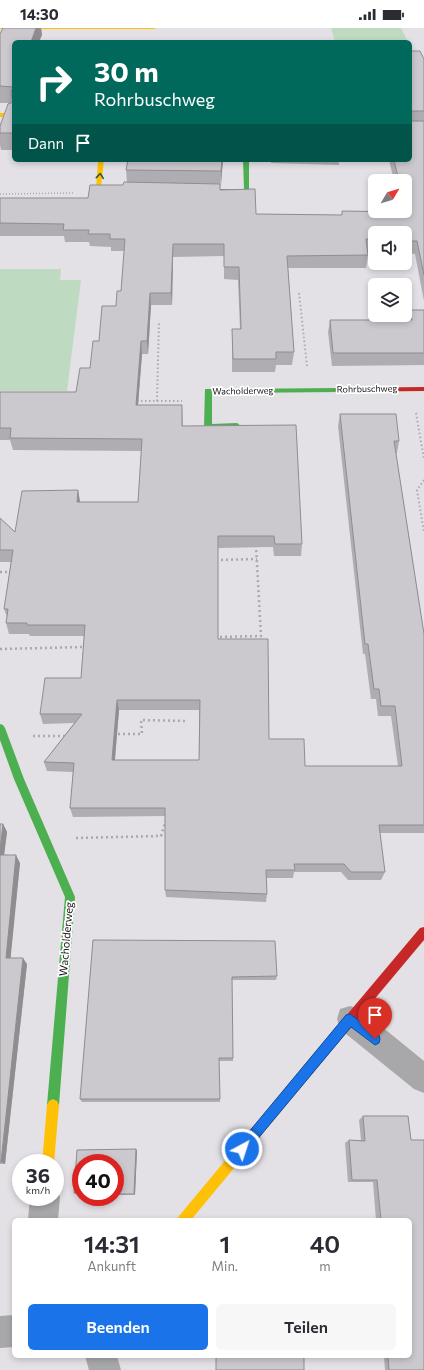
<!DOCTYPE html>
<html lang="de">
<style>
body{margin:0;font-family:Commissioner,sans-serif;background:#f7f7f7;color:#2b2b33;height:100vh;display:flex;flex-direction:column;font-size:15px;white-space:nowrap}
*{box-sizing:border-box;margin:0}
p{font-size:13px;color:#7c7c81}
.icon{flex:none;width:22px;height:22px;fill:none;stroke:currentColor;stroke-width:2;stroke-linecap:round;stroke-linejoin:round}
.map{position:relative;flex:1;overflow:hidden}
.sheet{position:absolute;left:12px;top:1190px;width:400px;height:140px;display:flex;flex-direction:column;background:#fff;border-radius:6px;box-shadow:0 2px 6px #0003}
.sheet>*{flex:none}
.guide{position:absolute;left:12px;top:12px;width:400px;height:122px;border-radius:6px;box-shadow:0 2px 6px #0003;background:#00695c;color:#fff;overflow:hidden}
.needle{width:26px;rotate:52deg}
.tools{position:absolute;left:368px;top:146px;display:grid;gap:8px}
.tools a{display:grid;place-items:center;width:44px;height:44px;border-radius:6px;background:#fff;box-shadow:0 2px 6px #0003;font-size:20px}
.speed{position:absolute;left:12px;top:1126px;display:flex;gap:8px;font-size:20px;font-weight:700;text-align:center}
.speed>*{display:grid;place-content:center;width:52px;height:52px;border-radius:50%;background:#fff;box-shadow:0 2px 6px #0003;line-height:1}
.speed small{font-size:10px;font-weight:400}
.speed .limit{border:6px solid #d22;background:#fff;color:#111}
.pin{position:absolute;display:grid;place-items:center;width:34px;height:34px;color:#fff;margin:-41px -17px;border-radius:50% 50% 50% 0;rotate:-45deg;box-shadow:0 0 4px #0007}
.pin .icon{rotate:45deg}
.me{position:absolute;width:44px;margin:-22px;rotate:40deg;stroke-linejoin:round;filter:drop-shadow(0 0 3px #0008)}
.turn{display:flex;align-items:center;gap:14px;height:84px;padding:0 16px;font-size:18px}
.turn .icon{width:52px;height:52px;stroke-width:2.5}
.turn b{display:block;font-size:28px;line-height:34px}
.then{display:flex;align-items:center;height:38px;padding:0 16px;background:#0003;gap:8px;font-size:15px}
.eta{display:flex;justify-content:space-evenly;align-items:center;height:68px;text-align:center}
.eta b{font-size:24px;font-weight:600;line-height:28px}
.action{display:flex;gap:8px;margin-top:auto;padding:8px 16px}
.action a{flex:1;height:46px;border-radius:6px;background:#1a73e8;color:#fff;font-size:16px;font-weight:600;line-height:46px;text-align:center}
.action a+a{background:#f7f7f7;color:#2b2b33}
.status{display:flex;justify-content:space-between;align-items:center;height:28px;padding:0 20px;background:#fff;direction:ltr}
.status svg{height:11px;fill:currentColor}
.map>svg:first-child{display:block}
.green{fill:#bedbc2}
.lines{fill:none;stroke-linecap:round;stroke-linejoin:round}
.path-far2{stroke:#aba9ac;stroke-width:1.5;stroke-dasharray:1 2;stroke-linecap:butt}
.path-far1{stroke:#aba9ac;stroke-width:2;stroke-dasharray:1.5 2.5;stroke-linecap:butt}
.path{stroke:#aba9ac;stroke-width:2.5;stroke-dasharray:2 3;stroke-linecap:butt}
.street{fill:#a8a7a9;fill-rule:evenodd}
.fast{fill:#4caf50;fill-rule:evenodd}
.slow{fill:#ffc107;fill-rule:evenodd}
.jam{fill:#c62828;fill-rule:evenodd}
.wall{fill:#afadb1;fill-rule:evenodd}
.shaded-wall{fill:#8f8d90}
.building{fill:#ccc9ce;stroke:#8f8d90;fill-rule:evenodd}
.oneway{stroke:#2f5a32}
.route{fill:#1a73e8;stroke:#114b97}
.labels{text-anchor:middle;stroke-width:3.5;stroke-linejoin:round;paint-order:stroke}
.far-street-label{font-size:9px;fill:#171519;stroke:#fff}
.street-label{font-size:11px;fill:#171519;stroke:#fff}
</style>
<div class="status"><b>14:30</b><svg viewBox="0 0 49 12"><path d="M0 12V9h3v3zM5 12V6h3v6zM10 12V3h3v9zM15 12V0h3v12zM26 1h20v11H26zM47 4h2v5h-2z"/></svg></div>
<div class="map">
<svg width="424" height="1342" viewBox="0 0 424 1342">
<rect width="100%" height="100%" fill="#e3e0e6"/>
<g class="green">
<path d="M331 0H401L408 14H335Z"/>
<path d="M0 241H61L60 252H81L67 363H0Z"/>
</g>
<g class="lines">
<path class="path-far2" d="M0 166 75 165"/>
<g class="path-far1">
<path d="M299 265 307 338"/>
<path d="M137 373H182"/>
<path d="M157 373 159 293"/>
<path d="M416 385 424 431"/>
<path d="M424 452 417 462 424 504"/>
</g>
<g class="path">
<path d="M216 532 257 531"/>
<path d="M0 544H12"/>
<path d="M215 609 261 608 256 518"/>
<path d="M0 621 85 619"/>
<path d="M113 706H142L141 692 187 693"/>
<path d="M33 708H66"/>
<path d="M76 810 161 808 166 792"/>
</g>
<g class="street">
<path d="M350 978 360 981 424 1033V1065L414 1061 340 1001 337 991 340 981Z"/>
<path d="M55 1158 60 1169 58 1192H28L30 1169H55Z"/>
<path d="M14 1287V1319L0 1320V1288Z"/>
<path d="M85 1328H117L121 1342H89Z"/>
</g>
<g class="fast">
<path d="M243 132H249V164H218V162L220 161H244Z"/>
<path d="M338 360 342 362 340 364 212 365V396L237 395 241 398 237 401 208 402 204 399 205 361Z"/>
<path d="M0 696 3 697 5 700 24 751 75 869 59 1077 57 1081 53 1083 49 1081 47 1077 65 869 14 751 0 712Z"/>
</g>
<g class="slow">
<path d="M0 0H156L154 1H0Z"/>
<rect x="0" y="85" width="14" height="4"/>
<path d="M98 132H104L101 159H125L127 160V162H96Z"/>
<path d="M307 1037 311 1039 313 1043 311 1047 191 1192H177L179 1188 303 1039Z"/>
<path d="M53 1071 57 1073 59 1077 54 1135H42L47 1077 49 1073Z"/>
</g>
<g class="jam">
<path d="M424 359V363L338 364 334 362 338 360Z"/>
<path d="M424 899V912L311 1047 307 1049 303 1047 301 1043 303 1039 420 900Z"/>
</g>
</g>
<g class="wall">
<path d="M3 0H41L42 7 14 14V122H1L0 117V98L9 75H0V6Z"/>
<path d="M410 23 424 31V273L415 226 405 225V205H375V224H367L368 227 366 240H288L294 324 292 337H276L275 344H232V301H240L238 252 224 251V228L173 229 172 277H151L148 326H142L138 377H182L183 398 302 516 301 528H274L273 519 218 520V611L269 711 305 738H398L391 688H378L376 671H371L365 626H363L338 398 340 386 399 413 397 425H396L424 606V805H380L385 844 381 852H348L341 844H294L293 850H266L267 866 266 874 166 869 165 862V788L73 789 70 780 73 744 47 743 44 734 74 695 43 696 40 686 81 650 84 608H30L29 606H9L6 595 7 589 4 581 11 534H0V490L15 504 78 462 80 474H138L142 423 13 422 10 412H0V364H76L90 340 99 313 116 278 121 263 124 223H111V219L90 218 89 214H65L64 208H0V170H88L123 157 127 154 126 142 128 132H223L220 162 256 186 342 187V183L401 184 400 183H405V153H394L389 132H410ZM119 682H199V732H115Z"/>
<path d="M271 132H339V137L271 135Z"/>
<path d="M410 282H424V337L332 338 328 304 330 292H408Z"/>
<path d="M0 796H3L7 804 4 827 20 835 10 930 27 936 5 1136H0Z"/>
<path d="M93 912 277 948 276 952H232L233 1030V1033H219L220 1074H82L80 1071Z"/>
<path d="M363 1088H408L411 1112H424V1342H385L384 1328H410V1192H376L373 1154H348L345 1115 349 1112H361L359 1092Z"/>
<path d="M136 1121 137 1123 135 1167H115V1135H81V1166H76L74 1165 77 1122Z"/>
</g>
<g class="shaded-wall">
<path d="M36 0H41L42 7 39 14H31Z"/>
<path d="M222 132H223L221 157V143Z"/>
<path d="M173 216V229L172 277 171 265Z"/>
<path d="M150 265 151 277 148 326 147 313Z"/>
<path d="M141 313 142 326 137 389 136 377Z"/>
<path d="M78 462 80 474H77Z"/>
<path d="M117 672 119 682 114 741 112 732Z"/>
<path d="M3 796 7 804 3 835 0 828V823Z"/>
<path d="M16 827 20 835 10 936 6 930Z"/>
<path d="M23 930 27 936 5 1136 1 1134Z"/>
<path d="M136 1121 137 1123 135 1167 134 1166Z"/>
</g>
<g class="building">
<path d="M3 0H36L31 14H14V105H0V98L8 76 13 74 11 65 13 59 0 58V6Z"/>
<path d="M410 23H420L424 31V83H411V93H424V247L417 213H405V205H375V212L366 211 368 227 287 228 294 324H276V331H233L232 301H241L239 239H224V216H173L171 265H150L147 313H141L136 377H182V398L296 397 302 516H275L274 508H218V611H268L269 711H304L305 738H402L395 678H381L379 661H374L368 616H365L340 386H396L399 413H394L424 606V797H379L385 844H351L344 836H294L295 842H266L267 866 165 862V780H70L74 735 44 734 82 686H40L45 650H81L85 597H27V595H6L8 581H4L13 522H0V490L15 504 22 463 78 462 77 474H138L142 411 10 410 11 400H0V364H76L80 340H90L93 313H99L102 278H116L117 263H121L125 211H110V206H88L89 202H63L64 196 0 195V170H88L90 157H123L124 154 220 156V162L255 161 256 186 342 187V183L406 184 405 181V153H399L394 132H410ZM117 672H200L199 732H112Z"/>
<path d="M128 132H222L221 143 126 142Z"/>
<path d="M410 282H424V325H333L330 292H412Z"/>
<path d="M0 796H3L0 823Z"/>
<path d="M0 827H16L6 930H23L1 1134H0Z"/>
<path d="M93 912 275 913 277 948 232 949 233 1030H219L220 1071H80Z"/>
<path d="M363 1088H408L411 1112H424V1342H389L388 1328H410V1192H381L377 1152H352L349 1112 365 1113Z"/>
<path d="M136 1121 134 1166H115V1135H81V1165H74L77 1122Z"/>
<rect x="216" y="1328" width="88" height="14"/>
</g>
<defs><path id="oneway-chevron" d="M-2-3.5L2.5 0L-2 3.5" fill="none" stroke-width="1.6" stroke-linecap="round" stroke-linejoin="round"/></defs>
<use class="oneway" href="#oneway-chevron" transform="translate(100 148) rotate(-84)"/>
<path class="route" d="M350 986 379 1007 380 1011 379 1015 375 1017 351 999 246 1125 242 1127 238 1125 236 1121 238 1117 346 987Z"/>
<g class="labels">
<g class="far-street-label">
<text transform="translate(367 361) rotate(-1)" y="3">Rohrbuschweg</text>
<text transform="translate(243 363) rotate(-1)" y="3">Wacholderweg</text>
</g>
<g class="street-label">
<text transform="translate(66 911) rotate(-85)" y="4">Wacholderweg</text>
</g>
</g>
</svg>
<div class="tools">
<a><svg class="needle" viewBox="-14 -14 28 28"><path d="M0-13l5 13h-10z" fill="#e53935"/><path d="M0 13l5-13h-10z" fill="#7c7c81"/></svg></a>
<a><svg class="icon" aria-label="sound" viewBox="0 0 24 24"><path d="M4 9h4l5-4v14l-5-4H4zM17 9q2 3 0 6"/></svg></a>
<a><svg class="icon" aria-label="layers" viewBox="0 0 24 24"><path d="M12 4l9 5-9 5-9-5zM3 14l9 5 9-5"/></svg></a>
</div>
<div class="speed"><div>36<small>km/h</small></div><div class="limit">40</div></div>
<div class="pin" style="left:375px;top:1011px;background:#d93025"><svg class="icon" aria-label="arrive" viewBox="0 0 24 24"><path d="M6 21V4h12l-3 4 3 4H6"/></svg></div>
<svg class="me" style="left:242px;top:1121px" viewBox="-20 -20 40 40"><circle r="17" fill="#1a73e8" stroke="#fff" stroke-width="3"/><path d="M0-11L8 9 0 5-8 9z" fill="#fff"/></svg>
<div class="guide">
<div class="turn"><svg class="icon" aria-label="right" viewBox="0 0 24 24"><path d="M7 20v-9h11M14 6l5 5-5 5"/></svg><div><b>30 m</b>Rohrbuschweg</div></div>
<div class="then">Dann<svg class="icon" aria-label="arrive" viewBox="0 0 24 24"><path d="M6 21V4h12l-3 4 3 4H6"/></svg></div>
</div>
<section class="sheet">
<div class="eta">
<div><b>14:31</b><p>Ankunft</p></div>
<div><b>1</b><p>Min.</p></div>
<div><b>40</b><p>m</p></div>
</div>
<div class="action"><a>Beenden</a><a>Teilen</a></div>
</section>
</div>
